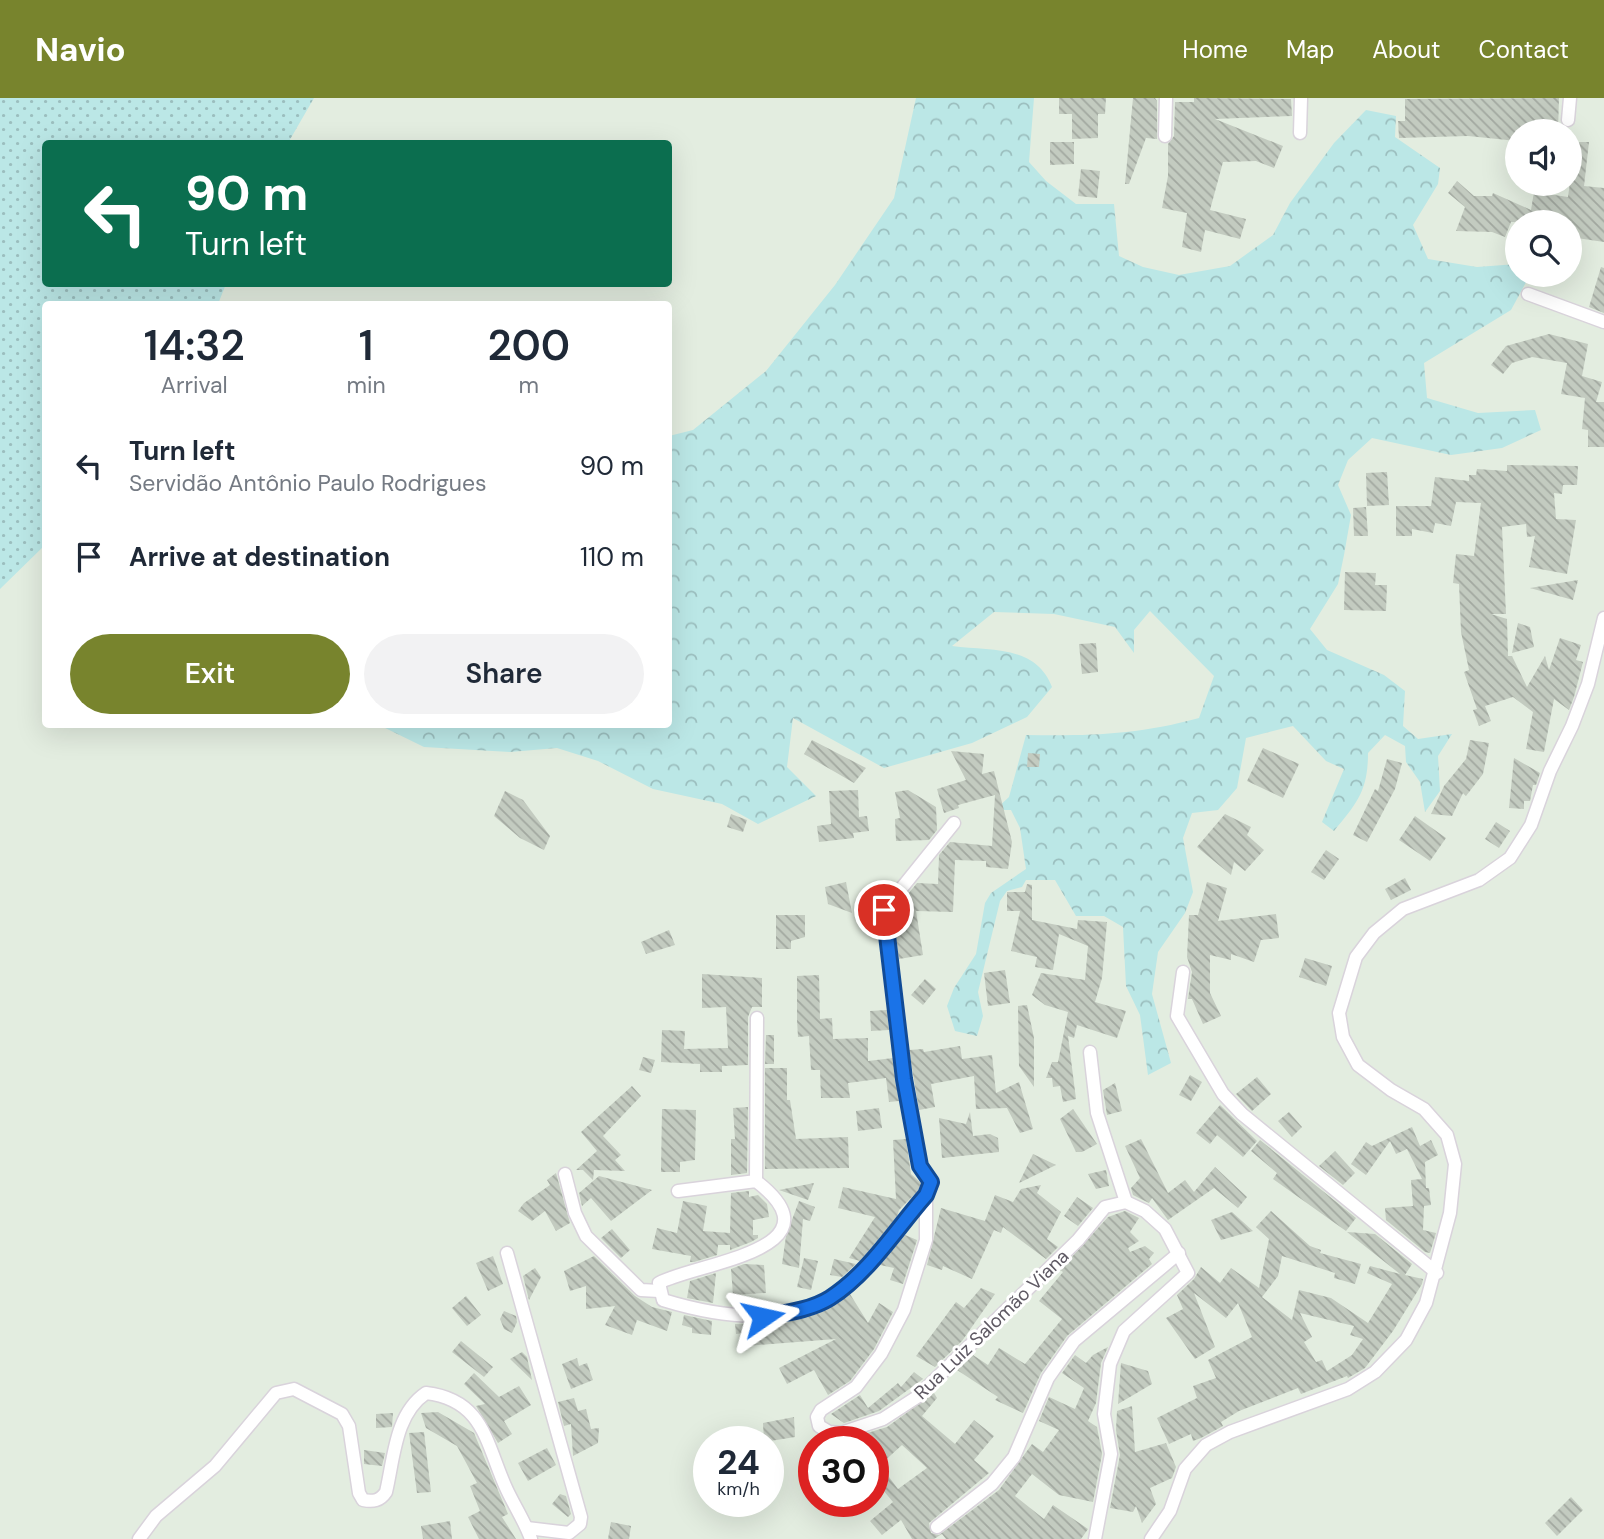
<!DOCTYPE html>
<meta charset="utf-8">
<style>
body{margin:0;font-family:"DM Sans",sans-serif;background:#f2f2f3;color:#1f2937;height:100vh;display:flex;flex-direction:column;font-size:26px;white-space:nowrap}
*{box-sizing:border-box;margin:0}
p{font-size:23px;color:#747a83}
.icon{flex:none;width:38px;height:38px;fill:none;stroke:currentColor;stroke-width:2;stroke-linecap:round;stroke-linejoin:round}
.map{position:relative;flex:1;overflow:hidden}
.side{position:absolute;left:42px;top:203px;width:630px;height:427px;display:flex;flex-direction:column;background:#fff;border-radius:7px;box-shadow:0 7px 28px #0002}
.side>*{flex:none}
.banner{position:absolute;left:42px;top:42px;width:630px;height:147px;border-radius:7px;box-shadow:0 7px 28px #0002;background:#0b6e4f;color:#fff;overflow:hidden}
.fabs{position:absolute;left:1505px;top:21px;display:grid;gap:14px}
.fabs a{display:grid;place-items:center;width:77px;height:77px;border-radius:50%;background:#fff;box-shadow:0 7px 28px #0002;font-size:35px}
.speed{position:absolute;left:693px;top:1328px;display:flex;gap:14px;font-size:35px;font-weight:700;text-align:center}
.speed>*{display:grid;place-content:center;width:91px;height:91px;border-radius:50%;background:#fff;box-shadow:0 7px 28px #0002;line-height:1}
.speed small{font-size:18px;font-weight:400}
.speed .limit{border:10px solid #d22;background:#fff;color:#111}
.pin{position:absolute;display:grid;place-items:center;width:60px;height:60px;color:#fff;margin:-30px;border:4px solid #fff;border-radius:50%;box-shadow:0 2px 7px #0007}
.me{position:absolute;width:77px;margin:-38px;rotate:79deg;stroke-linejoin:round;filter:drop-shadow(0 0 5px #0008)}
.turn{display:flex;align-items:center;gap:24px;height:147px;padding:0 28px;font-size:32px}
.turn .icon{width:91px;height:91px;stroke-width:2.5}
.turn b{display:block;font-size:49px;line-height:60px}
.eta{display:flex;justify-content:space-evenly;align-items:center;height:119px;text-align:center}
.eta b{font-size:42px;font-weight:600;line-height:49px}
.cta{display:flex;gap:14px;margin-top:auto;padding:14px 28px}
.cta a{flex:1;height:80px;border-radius:42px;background:#78842d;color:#fff;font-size:28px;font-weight:600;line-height:80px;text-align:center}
.cta a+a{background:#f2f2f3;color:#1f2937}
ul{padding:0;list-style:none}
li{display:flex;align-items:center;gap:21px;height:91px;padding:0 28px}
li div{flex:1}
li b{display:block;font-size:26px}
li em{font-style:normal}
header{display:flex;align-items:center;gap:42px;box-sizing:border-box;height:98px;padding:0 35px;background:#78842d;color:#fff}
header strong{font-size:33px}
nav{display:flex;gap:38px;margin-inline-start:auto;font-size:24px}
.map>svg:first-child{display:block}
.forest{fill:url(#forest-crowns)}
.park{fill:url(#park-dots)}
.building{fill:url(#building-back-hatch);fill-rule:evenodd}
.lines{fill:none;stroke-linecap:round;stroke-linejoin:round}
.street-casing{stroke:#d9d3db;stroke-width:15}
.street{stroke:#fff;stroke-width:12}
.route-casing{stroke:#114b97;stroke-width:18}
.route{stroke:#1a73e8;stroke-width:12}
.labels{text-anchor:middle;stroke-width:6;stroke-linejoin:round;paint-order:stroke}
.street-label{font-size:19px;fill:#5e5963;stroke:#fff}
</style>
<header>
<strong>Navio</strong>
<nav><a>Home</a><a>Map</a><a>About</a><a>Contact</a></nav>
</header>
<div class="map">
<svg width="1604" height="1441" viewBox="0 0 1604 1441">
<defs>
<pattern id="forest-crowns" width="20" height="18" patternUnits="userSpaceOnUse" patternTransform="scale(1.75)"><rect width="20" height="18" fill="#bbe7e6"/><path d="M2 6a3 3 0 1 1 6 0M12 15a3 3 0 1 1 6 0" fill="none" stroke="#9bbebe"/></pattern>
<pattern id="park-dots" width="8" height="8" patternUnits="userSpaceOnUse" patternTransform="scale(1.75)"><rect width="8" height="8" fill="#bbe7e6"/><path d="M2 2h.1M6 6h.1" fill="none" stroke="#9bbebe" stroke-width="1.8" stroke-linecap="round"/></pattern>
<pattern id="building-back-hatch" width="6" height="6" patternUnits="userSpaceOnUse" patternTransform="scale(1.75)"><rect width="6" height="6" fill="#c3cbc0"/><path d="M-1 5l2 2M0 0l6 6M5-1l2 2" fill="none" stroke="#a2a8a0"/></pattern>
</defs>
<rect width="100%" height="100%" fill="#e3ede0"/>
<path class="forest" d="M916 0H1034L1029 64 1046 83 1076 106H1114L1119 158 1143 169 1179 177 1230 168 1273 137 1290 105 1334 45 1366 12 1396 18 1395 39 1440 70 1438 86 1413 127 1428 161 1477 169 1517 166V177H1530L1511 212 1424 265 1427 300 1478 315 1535 312 1541 332 1502 350 1451 357 1372 340 1348 362 1338 387 1351 417 1344 457 1338 486 1310 531 1327 552 1384 577 1405 593 1403 628 1418 641 1452 636 1438 658 1440 693 1425 714 1420 684 1406 664 1405 648 1385 637 1368 655C1368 693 1357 705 1334 733L1322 724 1344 671 1326 663 1293 628 1246 640 1237 690 1218 712 1192 715 1183 740 1193 794 1185 815 1158 854 1152 896 1171 965 1148 977 1140 917 1126 888 1123 829 1104 818H1076L1055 782H1026L1022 789 1007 793 1000 803 978 894 983 918 977 938 955 933 947 908 954 890 976 856 985 805 991 795 1026 771 1020 730 1011 712H995L1009 699 1026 637C1089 638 1137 637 1199 620L1214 578 1150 513 1134 532V555L1115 529 1054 516 994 514 952 548C991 553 1036 547 1052 589L1027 619 972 645 884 670 793 620 787 669 816 698 758 726 722 706 653 691 598 663 557 650 510 654 424 649 379 627 668 626 669 338 693 332 766 273 835 187 894 100Z"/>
<path class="park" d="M0 0H314L288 45 46 46V186H226L218 206H46L45 447 0 491Z"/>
<g class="building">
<path d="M1059 0H1106L1105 16H1098V40L1072 41V16H1059Z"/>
<path d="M1133 0H1155L1157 3V41L1146 40 1129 86H1125Z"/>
<path d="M1194 0 1291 1 1292 18 1215 21 1283 48 1274 70 1256 63 1223 64 1210 112 1246 121 1240 141 1205 132 1201 154 1182 149 1187 115 1162 110 1168 78V46L1174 38 1175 4H1194Z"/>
<path d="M1559 0 1558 33H1517V43L1468 38 1399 40 1398 23H1405V1Z"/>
<path d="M1050 44H1074V66L1050 67Z"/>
<path d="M1570 44H1589L1584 88 1604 90V144L1570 139V124H1511L1505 139 1492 134 1456 133 1465 109 1448 95 1457 83 1474 98H1492L1493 95 1531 112 1534 94 1568 99 1573 62H1570Z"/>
<path d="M1081 71 1100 73 1097 100 1078 98Z"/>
<path d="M1601 169 1604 170V215L1589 209Z"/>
<path d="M1549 236 1588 246 1582 278 1602 284 1596 304H1604V349H1588V332L1582 331 1585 300 1561 296 1567 265 1532 259 1512 265 1503 276 1491 267 1506 248Z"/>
<path d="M1507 367 1578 368 1577 387H1563L1562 396 1554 395 1556 421 1576 422 1567 476 1529 469 1535 438 1527 439 1526 426 1502 429 1506 516H1491L1507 521 1508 558H1512L1527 589 1545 558 1549 572 1560 540 1581 547 1576 562 1583 564 1574 599 1569 612 1554 601 1544 654 1526 651 1533 614 1513 599 1485 608 1491 623 1479 628 1473 612 1477 611 1464 574 1469 572 1461 534 1459 486 1453 485 1456 456 1474 458 1481 405 1456 404 1451 428 1435 425 1433 435 1412 431V438H1396V408H1431L1435 379 1469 383V377H1476L1477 371 1507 373Z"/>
<path d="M1387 374 1389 407 1367 408 1366 375Z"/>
<path d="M1366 409 1368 438H1354L1353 410Z"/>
<path d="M1345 474 1376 475 1375 487H1387L1386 513 1344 512Z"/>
<path d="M1578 482 1573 502 1530 490Z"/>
<path d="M1518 525 1530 529 1534 549 1512 555Z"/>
<path d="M1096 545 1098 574 1082 576 1079 546Z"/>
<path d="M812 642 866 670 854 685 804 656Z"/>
<path d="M1470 642 1489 645 1483 676 1466 698 1463 695 1452 718 1431 716 1444 688 1466 661Z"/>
<path d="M1263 650 1299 666 1283 700 1247 683Z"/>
<path d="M951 653 984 656 982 676 994 673 1012 744 1008 771 986 769V763L955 762 953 814 916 813 923 857 899 861 894 825 901 824 908 796 917 785 938 786 939 757 950 744 992 748 995 697 958 707 959 710 944 715 937 691 966 682Z"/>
<path d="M1028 655 1040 656 1039 669H1027Z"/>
<path d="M1514 660 1540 675 1536 687H1533L1530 703H1524V711L1509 710Z"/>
<path d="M1387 661 1402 665 1395 691 1367 744 1353 737 1375 691 1378 693Z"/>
<path d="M858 692 859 719 867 718 869 733 853 735 854 740 819 744 817 728 831 726 829 693Z"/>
<path d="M908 692 936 709 937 732 929 742 896 743 895 721 900 720 895 694Z"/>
<path d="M505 693 523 702 550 738 544 752 520 740 494 718Z"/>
<path d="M731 716 747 722 743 734 727 729Z"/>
<path d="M1225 716 1251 729 1247 737 1264 752 1245 773 1234 764 1231 777 1197 749Z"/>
<path d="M1415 718 1446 740 1430 763 1399 742Z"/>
<path d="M1496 724 1510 733 1499 750 1485 741Z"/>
<path d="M1326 752 1339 761 1324 782 1311 774Z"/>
<path d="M1405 780 1411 792 1391 802 1385 791Z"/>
<path d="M846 784 852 815 828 806 825 789Z"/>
<path d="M1207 784 1227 790 1218 823 1276 816 1279 840 1261 842 1254 864 1231 856V862L1210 857V895L1221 918 1203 926 1192 901H1188L1192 874 1187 859 1189 817H1198Z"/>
<path d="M1027 786 1032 787V822L1077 831 1078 822 1107 824 1102 880 1095 904 1126 913 1117 940 1077 927 1074 940 1068 938 1076 1001 1063 1004 1060 988 1053 989 1052 980H1046L1052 964H1058L1068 914 1045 907 1032 897 1041 875 1085 882 1088 848 1059 836 1053 872 1035 869 1037 859 1011 853 1020 813H1007V794H1025Z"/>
<path d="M776 817H805V839L791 843V851H776Z"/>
<path d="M669 832 675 847 646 856 641 844Z"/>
<path d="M1305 860 1332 868 1326 888 1299 879Z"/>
<path d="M1005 872 1010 905 988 908 984 875Z"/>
<path d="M702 876 762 880V909H752L748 919V967L722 968V974H700V966L661 964 662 932 685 933 684 951 728 950 726 909 702 910Z"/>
<path d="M819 877 820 921 832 920 833 941 868 940V963L893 960 899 1003 889 1004 886 980 848 985 850 1000H821L820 972H811L809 938 798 939 797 922V878Z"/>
<path d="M925 881 936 891 923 907 911 897Z"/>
<path d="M1027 907 1034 940V989L1019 968 1018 908Z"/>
<path d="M887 912 889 932 871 933 870 913Z"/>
<path d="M766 937H774V966H765Z"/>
<path d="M960 948 962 961 992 957 996 995 1019 984 1033 1031 1020 1035 1007 1010 976 1011 974 978 931 986 935 1009 919 1012 909 952 923 951 924 954Z"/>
<path d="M643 959 655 962 651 975 639 972Z"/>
<path d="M765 970H787V1002H790L796 1041 848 1039 849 1070 765 1071Z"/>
<path d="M1190 977 1202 984 1191 1003 1179 997Z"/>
<path d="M1257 979 1271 996 1252 1013 1236 996Z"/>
<path d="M1115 985 1122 1013 1107 1017 1103 992Z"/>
<path d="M632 988 641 998 603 1038 621 1057 615 1062 625 1073 594 1072 593 1082 583 1072H576L597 1053 581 1034Z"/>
<path d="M1220 1007 1257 1043 1243 1059 1217 1037 1210 1046 1196 1035Z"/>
<path d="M748 1009 747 1075 731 1077V1041H735L733 1010Z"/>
<path d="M879 1010 882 1030 858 1033 856 1013Z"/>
<path d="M662 1011 696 1012 695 1062 680 1064V1074H661Z"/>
<path d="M1073 1011 1097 1046 1082 1054H1076L1060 1021Z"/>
<path d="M970 1014 973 1038 990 1036 998 1040 999 1054 942 1060 939 1020 966 1026Z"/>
<path d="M1289 1014 1302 1029 1292 1039 1278 1023Z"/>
<path d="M1412 1029 1420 1048 1431 1042 1438 1057 1425 1064 1426 1090H1429L1431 1107 1424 1108 1423 1132 1436 1135 1430 1155 1425 1154 1386 1122 1385 1110 1413 1108 1411 1082 1422 1081 1407 1051 1396 1056 1390 1043 1366 1077 1351 1066 1366 1044 1372 1048Z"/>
<path d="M906 1041 911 1076 921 1085 918 1093 899 1112 897 1119 860 1163 849 1160 875 1119 838 1110 843 1089 896 1101 893 1042Z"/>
<path d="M1141 1041 1168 1095 1185 1082 1194 1094 1215 1069 1247 1099 1238 1110 1214 1090 1168 1122 1152 1100 1149 1105 1133 1097 1131 1090 1140 1080 1125 1048Z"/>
<path d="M1260 1042 1356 1120 1346 1133 1273 1081 1277 1075 1251 1053Z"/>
<path d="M1335 1053 1355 1075 1343 1087 1319 1068Z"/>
<path d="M1033 1056 1056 1067 1019 1085Z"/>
<path d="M1106 1072 1109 1088 1096 1091 1088 1076Z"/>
<path d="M556 1075 570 1125 556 1133 545 1113 532 1123 518 1113 524 1105 550 1087 547 1082Z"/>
<path d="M599 1078 652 1092 611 1123 591 1100 582 1108 579 1095Z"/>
<path d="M814 1085 808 1102 779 1092Z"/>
<path d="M1041 1087 1037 1095 1061 1114 1047 1141 1058 1149 1046 1161 1003 1129 1001 1135 994 1132 972 1181 943 1168 942 1172 927 1167 941 1110 985 1123 995 1097 1013 1104 1021 1091Z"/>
<path d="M749 1093V1099L758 1097 767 1106 769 1119 753 1122V1137H758V1140L751 1144 730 1152V1147H718L717 1157 694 1164H690L691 1158 652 1151 657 1130 677 1135 683 1103 707 1108 703 1133 730 1135 731 1095Z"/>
<path d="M1077 1099 1093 1110 1078 1128 1064 1118Z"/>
<path d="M799 1103 815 1109 810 1123 803 1121 799 1170 782 1166 786 1138Z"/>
<path d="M1125 1113 1139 1120 1130 1134 1139 1143 1128 1150 1130 1154 1145 1148 1154 1155 1149 1161 1152 1166 1067 1238 1041 1275 1023 1315 995 1302 998 1299 957 1272 973 1257 988 1267 999 1250 1025 1266 1062 1221 1039 1203 1063 1174 1060 1172 1108 1119Z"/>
<path d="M1271 1113 1310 1148 1321 1152 1320 1155 1361 1166 1355 1186 1334 1180 1335 1175 1282 1158 1278 1178 1262 1199 1292 1222 1299 1192 1331 1200 1368 1225 1392 1186 1367 1175 1370 1168 1400 1176 1347 1134 1375 1136 1412 1166 1405 1177 1423 1181 1422 1186 1393 1233 1365 1270 1348 1280 1347 1278 1301 1296 1298 1290 1239 1313 1221 1324 1223 1328 1201 1340 1193 1343 1191 1336 1169 1346 1157 1320 1197 1300 1193 1288 1216 1280 1208 1262 1252 1239 1238 1205 1226 1220 1194 1195 1215 1249 1195 1261 1166 1220 1183 1211 1177 1197 1194 1181 1201 1169 1220 1185 1231 1170 1259 1190 1269 1141 1256 1129ZM1300 1215 1354 1228 1350 1237 1363 1241 1352 1257 1327 1273 1322 1262 1316 1264 1304 1244 1312 1239Z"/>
<path d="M1232 1114 1253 1133 1221 1142 1211 1122Z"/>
<path d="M612 1131 630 1152 621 1160 601 1140Z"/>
<path d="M905 1137 917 1142 903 1186 890 1182 894 1170 880 1167Z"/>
<path d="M493 1158 503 1186 488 1193 476 1165Z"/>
<path d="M594 1158 635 1198 652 1209 672 1214 667 1233 637 1222 632 1237 605 1227 615 1208 586 1211V1188L570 1193 564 1173Z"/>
<path d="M804 1160 818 1163 811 1192 797 1189Z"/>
<path d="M834 1161 856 1166 842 1179 830 1177Z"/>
<path d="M744 1166 764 1167 766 1195 733 1197 731 1171Z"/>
<path d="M535 1170 541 1179 529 1202 523 1178Z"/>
<path d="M716 1175 713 1205 687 1200 690 1183Z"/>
<path d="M981 1190 995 1196 962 1243 935 1269 916 1258 956 1204 964 1210Z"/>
<path d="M850 1196 868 1225 879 1205 893 1214 874 1251 850 1283 828 1297 814 1272 787 1286 779 1270 836 1241 746 1248 745 1235 736 1236 735 1226 767 1227 787 1224 813 1217Z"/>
<path d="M466 1198 481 1217 467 1228 452 1210Z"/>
<path d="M504 1213 516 1218 517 1224 512 1235 504 1231 500 1221Z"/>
<path d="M684 1217 712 1223 711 1237 692 1235V1230L682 1227Z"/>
<path d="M461 1243 493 1269 484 1279 452 1254Z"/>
<path d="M1108 1249 1101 1265 1096 1305 1088 1323 1097 1329 1102 1356 1093 1404 1059 1397 1032 1376 1015 1398 1044 1421 1053 1407 1088 1431 1081 1441H946L942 1436 934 1441H912L901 1422 882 1437 870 1423 893 1404 873 1380V1344L861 1337 887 1329 934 1295 937 1300 922 1318 955 1346 974 1322 994 1338 974 1362 989 1375 929 1425 931 1435 939 1437 999 1392 1032 1346 1043 1354 1059 1332 1039 1323 1049 1299 1075 1311 1084 1290 1062 1275 1075 1257 1086 1265 1093 1257ZM902 1347 927 1370 898 1391 880 1367Z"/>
<path d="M522 1254 527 1259 532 1282 510 1261Z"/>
<path d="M577 1260 579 1268 587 1265 593 1282 571 1291 562 1266Z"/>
<path d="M1121 1265 1148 1273 1152 1286 1118 1306Z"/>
<path d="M914 1274 923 1281 879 1313 844 1325 831 1316 860 1297 868 1310 898 1285 901 1289Z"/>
<path d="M474 1275 499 1299 519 1288 531 1307 504 1323 512 1336 498 1345 476 1308 485 1306 464 1286Z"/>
<path d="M574 1300 578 1313 586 1311 591 1331 599 1330 598 1345 573 1358 571 1326 564 1328 558 1304Z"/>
<path d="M1132 1308 1135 1354 1166 1345 1176 1369 1172 1380 1150 1390 1156 1406 1142 1425 1136 1408 1133 1414 1110 1410 1120 1357 1116 1332 1117 1313Z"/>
<path d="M438 1314 474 1335 508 1416 502 1419 516 1441H479L468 1419 480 1413 470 1388 477 1385 457 1348 426 1330 421 1315Z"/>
<path d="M393 1315 392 1329 376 1330V1316Z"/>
<path d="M794 1319 795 1339 764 1344 763 1325Z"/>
<path d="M424 1334 431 1394 417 1395 409 1335Z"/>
<path d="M547 1350 556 1367 528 1383 518 1365Z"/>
<path d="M364 1352 385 1355 382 1368 364 1366Z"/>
<path d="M560 1396 566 1398 571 1416 568 1419 552 1406Z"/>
<path d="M1571 1399 1583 1412 1557 1438 1545 1425Z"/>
<path d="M450 1423 452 1441H423L421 1428Z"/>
<path d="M611 1424 631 1428 629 1441H608Z"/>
</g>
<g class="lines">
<g class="street-casing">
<g id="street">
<path d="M1568 22 1570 0"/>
<path d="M1300 35 1301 0"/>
<path d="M1165 38 1166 0"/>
<path d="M1528 196 1604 224"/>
<path d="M954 725 884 812 904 981 920 1068 931 1084 926 1097V1142L904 1212 881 1256 856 1289 821 1312 817 1319 819 1328 829 1334 841 1335 883 1321 917 1299 1078 1142 1105 1109 1126 1104 1145 1113 1165 1131 1188 1175 1124 1233 1110 1266 1104 1316 1111 1356 1095 1441"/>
<path d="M1183 874 1177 918 1223 996 1242 1016 1437 1175"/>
<path d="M1090 954 1097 1015 1126 1104"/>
<path d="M565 1076 575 1115 586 1138 641 1192 659 1193"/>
<path d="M756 1083 757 920"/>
<path d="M678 1093 756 1083C846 1152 695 1165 659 1185L663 1202C725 1221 799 1231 852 1183 879 1158 902 1125 926 1097"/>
<path d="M507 1155 581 1419 580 1426 569 1435 527 1430"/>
<path d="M937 1429 992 1386 1014 1359 1048 1280 1074 1243 1179 1155"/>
<path d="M139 1441 156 1418 215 1368 276 1295 294 1291 342 1316 349 1328 359 1395 363 1402C373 1404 380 1403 386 1394 394 1360 395 1316 426 1295 485 1302 486 1347 507 1392 515 1409 525 1424 531 1441"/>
<path d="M1151 1441 1170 1413 1185 1371 1206 1347 1230 1334 1348 1291 1375 1274 1406 1242 1426 1205 1450 1115 1455 1066 1447 1037 1424 1011 1391 992 1358 967 1343 939 1339 915 1356 859 1374 835 1403 811 1479 782 1510 760 1531 727 1550 673 1572 628 1588 586 1604 520"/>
</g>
</g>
<use href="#street" class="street"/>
</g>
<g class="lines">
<g class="route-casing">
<path id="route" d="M763 1219C785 1215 811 1212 830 1200 869 1175 896 1131 926 1097L931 1084 920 1068 904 981 884 812"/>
</g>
<use href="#route" class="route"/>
</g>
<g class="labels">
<g class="street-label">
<text transform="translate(991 1226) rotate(-44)" y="7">Rua Luiz Salomão Viana</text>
</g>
</g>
</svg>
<div class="fabs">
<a><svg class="icon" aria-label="sound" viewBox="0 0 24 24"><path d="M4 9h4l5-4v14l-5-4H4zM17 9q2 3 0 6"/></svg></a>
<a><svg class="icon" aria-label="search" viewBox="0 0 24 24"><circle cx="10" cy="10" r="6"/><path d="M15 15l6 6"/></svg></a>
</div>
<div class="speed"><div>24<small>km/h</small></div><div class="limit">30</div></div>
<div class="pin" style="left:884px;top:812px;background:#d93025"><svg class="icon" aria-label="arrive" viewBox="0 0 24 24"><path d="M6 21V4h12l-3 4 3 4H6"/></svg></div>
<svg class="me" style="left:763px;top:1219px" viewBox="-20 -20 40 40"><path d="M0-17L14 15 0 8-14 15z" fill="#1a73e8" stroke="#fff" stroke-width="4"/></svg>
<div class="banner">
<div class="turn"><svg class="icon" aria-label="left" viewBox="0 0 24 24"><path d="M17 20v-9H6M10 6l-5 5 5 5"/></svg><div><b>90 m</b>Turn left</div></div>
</div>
<section class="side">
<div class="eta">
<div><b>14:32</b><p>Arrival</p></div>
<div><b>1</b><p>min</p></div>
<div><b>200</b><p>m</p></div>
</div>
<ul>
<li><svg class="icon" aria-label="left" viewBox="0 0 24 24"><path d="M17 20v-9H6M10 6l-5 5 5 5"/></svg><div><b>Turn left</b><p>Servidão Antônio Paulo Rodrigues</p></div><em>90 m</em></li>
<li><svg class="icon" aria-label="arrive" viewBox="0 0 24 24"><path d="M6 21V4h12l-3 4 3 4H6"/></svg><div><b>Arrive at destination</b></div><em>110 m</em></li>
</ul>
<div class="cta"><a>Exit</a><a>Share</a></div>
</section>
</div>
